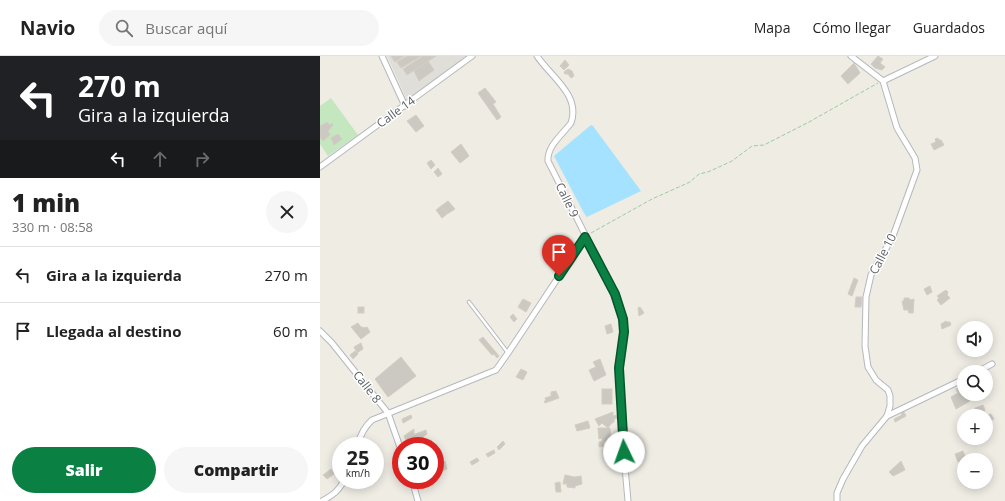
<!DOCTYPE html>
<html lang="es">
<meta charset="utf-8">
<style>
body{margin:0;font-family:"Open Sans",sans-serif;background:#f6f6f6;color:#222;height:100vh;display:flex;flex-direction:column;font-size:15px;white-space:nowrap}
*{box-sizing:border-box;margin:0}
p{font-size:13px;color:#767676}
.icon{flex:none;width:22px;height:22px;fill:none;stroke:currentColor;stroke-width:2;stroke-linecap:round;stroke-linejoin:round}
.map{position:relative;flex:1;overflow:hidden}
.drawer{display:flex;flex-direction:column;background:#fff;width:320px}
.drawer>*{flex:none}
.top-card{background:#202124;color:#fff;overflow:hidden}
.buttons{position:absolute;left:637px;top:265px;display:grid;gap:8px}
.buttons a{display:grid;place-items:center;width:36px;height:36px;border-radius:50%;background:#fff;box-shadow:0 2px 10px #0003;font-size:20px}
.speed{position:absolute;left:12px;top:381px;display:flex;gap:8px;font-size:20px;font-weight:700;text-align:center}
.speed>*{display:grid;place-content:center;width:52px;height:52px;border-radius:50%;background:#fff;box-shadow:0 2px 10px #0003;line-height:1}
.speed small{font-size:10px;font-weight:400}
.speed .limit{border:6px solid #d22;background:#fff;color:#111}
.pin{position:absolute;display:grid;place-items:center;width:34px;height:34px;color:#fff;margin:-41px -17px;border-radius:50% 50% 50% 0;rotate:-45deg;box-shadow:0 0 4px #0007}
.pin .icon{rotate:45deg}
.me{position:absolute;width:44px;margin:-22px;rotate:357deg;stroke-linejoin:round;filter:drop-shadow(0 0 3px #0008)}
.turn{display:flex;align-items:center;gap:14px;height:84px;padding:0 12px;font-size:18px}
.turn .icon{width:52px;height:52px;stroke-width:2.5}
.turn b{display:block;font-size:28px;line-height:34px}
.lanes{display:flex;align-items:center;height:38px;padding:0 12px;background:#0003;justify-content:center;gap:20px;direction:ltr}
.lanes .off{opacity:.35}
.round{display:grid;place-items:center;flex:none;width:42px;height:42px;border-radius:21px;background:#f6f6f6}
.summary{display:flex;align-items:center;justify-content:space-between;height:68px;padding:0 12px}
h1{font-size:24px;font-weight:800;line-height:30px}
.action{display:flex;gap:8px;margin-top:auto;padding:8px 12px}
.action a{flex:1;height:46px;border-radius:24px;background:#0b8043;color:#fff;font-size:16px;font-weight:800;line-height:46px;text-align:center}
.action a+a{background:#f6f6f6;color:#222}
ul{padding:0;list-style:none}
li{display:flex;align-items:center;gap:12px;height:56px;padding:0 12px;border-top:1px solid #e0e0e0}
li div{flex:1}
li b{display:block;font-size:15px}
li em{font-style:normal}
header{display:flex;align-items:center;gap:24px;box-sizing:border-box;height:56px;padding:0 20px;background:#fff;border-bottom:1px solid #e0e0e0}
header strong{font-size:19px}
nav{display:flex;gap:22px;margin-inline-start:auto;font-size:14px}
.search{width:280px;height:36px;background:#f6f6f6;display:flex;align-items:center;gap:10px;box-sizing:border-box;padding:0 14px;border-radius:22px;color:#767676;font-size:15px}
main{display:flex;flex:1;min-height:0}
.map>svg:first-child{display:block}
.industrial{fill:#e0ded9}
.green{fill:#c5e7c0}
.water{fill:#a4e2ff}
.building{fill:#ccc9c3;stroke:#d4cdc2}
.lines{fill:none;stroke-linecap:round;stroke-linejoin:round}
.lane-casing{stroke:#b5b8bc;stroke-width:4.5}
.street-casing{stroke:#b5b8bc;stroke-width:7}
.path{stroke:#9acba3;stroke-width:1;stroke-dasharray:4 2;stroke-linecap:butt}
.lane{stroke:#fff;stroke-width:2.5}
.street{stroke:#fff;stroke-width:5}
.route-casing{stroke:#07532c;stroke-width:10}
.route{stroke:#0b8043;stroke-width:7}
.labels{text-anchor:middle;stroke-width:3;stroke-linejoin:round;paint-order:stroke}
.street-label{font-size:12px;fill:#5c6165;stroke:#fff}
</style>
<header>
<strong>Navio</strong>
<div class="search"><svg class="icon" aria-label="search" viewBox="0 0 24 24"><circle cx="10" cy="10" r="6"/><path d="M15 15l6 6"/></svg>Buscar aquí</div>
<nav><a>Mapa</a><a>Cómo llegar</a><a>Guardados</a></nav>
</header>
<main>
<section class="drawer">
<div class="top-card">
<div class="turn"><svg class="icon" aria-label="left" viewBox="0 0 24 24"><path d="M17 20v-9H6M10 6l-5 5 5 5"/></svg><div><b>270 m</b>Gira a la izquierda</div></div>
<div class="lanes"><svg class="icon" aria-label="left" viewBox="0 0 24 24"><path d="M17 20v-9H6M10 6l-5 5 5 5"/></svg><svg class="icon off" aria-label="ahead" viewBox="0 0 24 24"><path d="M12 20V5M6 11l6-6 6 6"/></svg><svg class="icon off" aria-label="right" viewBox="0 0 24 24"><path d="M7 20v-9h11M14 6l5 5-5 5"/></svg></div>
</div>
<div class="summary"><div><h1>1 min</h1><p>330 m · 08:58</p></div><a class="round"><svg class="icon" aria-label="close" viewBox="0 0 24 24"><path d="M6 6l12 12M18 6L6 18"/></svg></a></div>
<ul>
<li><svg class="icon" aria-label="left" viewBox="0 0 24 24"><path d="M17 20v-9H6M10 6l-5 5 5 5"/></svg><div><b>Gira a la izquierda</b></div><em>270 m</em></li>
<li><svg class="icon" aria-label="arrive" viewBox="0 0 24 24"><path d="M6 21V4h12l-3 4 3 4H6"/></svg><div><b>Llegada al destino</b></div><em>60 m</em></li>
</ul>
<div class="action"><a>Salir</a><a>Compartir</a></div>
</section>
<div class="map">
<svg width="685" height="445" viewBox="0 0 685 445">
<rect width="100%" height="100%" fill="#efece4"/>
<path class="industrial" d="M67 0H147L87 44Z"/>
<path class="green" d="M11 42 38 79 8 100 0 88V50Z"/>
<path class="water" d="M271 69 273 70 321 135 267 161 265 159 234 100Z"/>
<g class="building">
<path d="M71 0H84L75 6Z"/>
<path d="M87 0H101L81 12 77 6Z"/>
<path d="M103 0H116L87 19 83 13Z"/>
<path d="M558 0 563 3 560 7 565 11 562 14 555 12 551 8Z"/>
<path d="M245 4 249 9 244 14 240 10Z"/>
<path d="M108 5 114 14 99 25 94 15Z"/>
<path d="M534 7 540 17 528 28 521 20Z"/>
<path d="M248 13 252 15 254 20 251 22 248 18H245L244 16Z"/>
<path d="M165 32 176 46 173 48 181 61 177 64 158 37Z"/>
<path d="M96 59 104 70 96 76 87 65Z"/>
<path d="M7 66 10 69 12 67 13 69 8 75 10 79 3 85 0 81V70Z"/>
<path d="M18 78 22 83 14 89 11 82Z"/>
<path d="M618 82 619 84H621L624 89 614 94 611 88 616 86 615 83Z"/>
<path d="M141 88 149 100 140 107 131 96Z"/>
<path d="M111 104 115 109 111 113 107 107Z"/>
<path d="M118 112 122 118 118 121 114 116Z"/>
<path d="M128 145 135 153 127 158 121 150Z"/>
<path d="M121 150 127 158 122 162 116 154Z"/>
<path d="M534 222 538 224 532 240 528 238Z"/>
<path d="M610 230 612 236 607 239 604 233Z"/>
<path d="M626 234 628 236 627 239 630 242 621 249 617 244 619 242 617 240Z"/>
<path d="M536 241H542L541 251H535Z"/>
<path d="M584 242H589L590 244 594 243 593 257H589L588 254H584L582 245H584Z"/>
<path d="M203 243 211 247 206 256 198 251Z"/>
<rect x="38" y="251" width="6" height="6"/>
<path d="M320 251 324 257 319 260 318 252Z"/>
<path d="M193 258 197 263 194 266 190 261Z"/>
<path d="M626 265 627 266H630L631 269 622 273 621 268Z"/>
<path d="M38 267 41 271H43L44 272 47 271 50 276 41 283 31 271Z"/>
<path d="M291 268 293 276 287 278 285 270Z"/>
<path d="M163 281 179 300 177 302 174 298 172 299 159 284Z"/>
<path d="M41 287 43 293 37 297 34 291Z"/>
<path d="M35 295 38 298 33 303 30 299Z"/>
<path d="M81 301 96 320 68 341 55 323Z"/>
<path d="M280 303 286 319 274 325 269 314 276 311 273 306Z"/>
<path d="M201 313 207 316 203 324 196 321Z"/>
<path d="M644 329V338H647L650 345 636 353 631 341 638 337 636 333Z"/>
<rect x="282" y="333" width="10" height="15"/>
<path d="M236 335 239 342 225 347 224 345H226L225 342 231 340V336Z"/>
<path d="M663 349 665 354 664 356 666 360 671 358 674 363 666 367V360H659L655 352Z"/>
<path d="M293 356V360L298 359V362L294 363V366L292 367 288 372 282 367 279 370 275 363Z"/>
<path d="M584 356 586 360 575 366 574 363 582 359 581 358Z"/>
<path d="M91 359 92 362 83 367 82 363Z"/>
<path d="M268 365 270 372 257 375 255 369Z"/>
<path d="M278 372H290L291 385 283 386 284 390 279 391V386L282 385V382L279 383Z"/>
<path d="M94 373V379L85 382 84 380Z"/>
<path d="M106 374 107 378 99 384 102 387 96 390H89L85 382Z"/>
<path d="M111 384 113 390H96L102 387Z"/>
<path d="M183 385 185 388 179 394 177 391Z"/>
<path d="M297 392 298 397 292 399 291 393Z"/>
<path d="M174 394 175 397 168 401 166 398Z"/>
<path d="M643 395 646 403 638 406 635 398Z"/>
<path d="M120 396 122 400 115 403V398Z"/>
<path d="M157 402 159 405 152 409 150 406Z"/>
<path d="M125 405 127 413 116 418 115 410Z"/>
<path d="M581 405 585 414 573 420 569 416Z"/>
<path d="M11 413 14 418 7 423 3 419Z"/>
<path d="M245 419 255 421 261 420 262 428 255 430V432L247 431V428H243Z"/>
<path d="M240 426 241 436H236L235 427Z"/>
</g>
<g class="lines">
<g class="lane-casing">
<path id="lane" d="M149 246 188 297"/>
</g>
<g class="street-casing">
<g id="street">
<path d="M62 0 85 50"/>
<path d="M217 0C230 20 261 39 251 67 242 79 227 90 228 105L295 238 303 263V276L299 312 305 411 308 445"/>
<path d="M563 25 615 0"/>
<path d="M0 111 152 0"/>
<path d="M0 275 12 287 68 357 81 394"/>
<path d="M657 316 672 308"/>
<path d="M567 360 644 323"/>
<path d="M37 390C40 380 44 371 52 364L176 314 188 297 265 181"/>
<path d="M92 424 98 445"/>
<path d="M2 445C13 439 19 435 24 424"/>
<path d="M517 445V437L523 423 542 390 567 360 570 350V340L568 334 556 324 548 311 545 290 546 241 551 219 573 180 597 114 595 102 577 72 563 25 531 0"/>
</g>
</g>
<path class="path" d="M271 177 332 143 370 126 379 118 388 116 412 105 432 90 444 89 489 66 558 27"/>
<use href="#lane" class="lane"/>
<use href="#street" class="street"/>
</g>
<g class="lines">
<g class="route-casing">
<path id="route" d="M239 220 265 181 295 238 303 263 304 276 299 312 304 396"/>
</g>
<use href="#route" class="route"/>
</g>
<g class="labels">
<g class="street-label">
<text transform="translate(76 56) rotate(-36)" y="4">Calle 14</text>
<text transform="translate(247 144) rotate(64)" y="4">Calle 9</text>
<text transform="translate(563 198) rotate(-63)" y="4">Calle 10</text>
<text transform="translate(47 331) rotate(52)" y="4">Calle 8</text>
</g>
</g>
</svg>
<div class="buttons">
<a><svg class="icon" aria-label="sound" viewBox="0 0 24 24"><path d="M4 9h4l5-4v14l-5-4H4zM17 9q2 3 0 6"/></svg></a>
<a><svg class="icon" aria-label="search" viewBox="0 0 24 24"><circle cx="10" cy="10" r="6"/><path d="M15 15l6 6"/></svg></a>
<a>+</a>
<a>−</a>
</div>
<div class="speed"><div>25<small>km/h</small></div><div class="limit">30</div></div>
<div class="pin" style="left:239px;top:220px;background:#d93025"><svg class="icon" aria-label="arrive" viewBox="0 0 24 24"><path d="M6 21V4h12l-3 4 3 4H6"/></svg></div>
<svg class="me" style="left:304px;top:396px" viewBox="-20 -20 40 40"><circle r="19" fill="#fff"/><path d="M0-13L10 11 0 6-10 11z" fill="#0b8043"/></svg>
</div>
</main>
